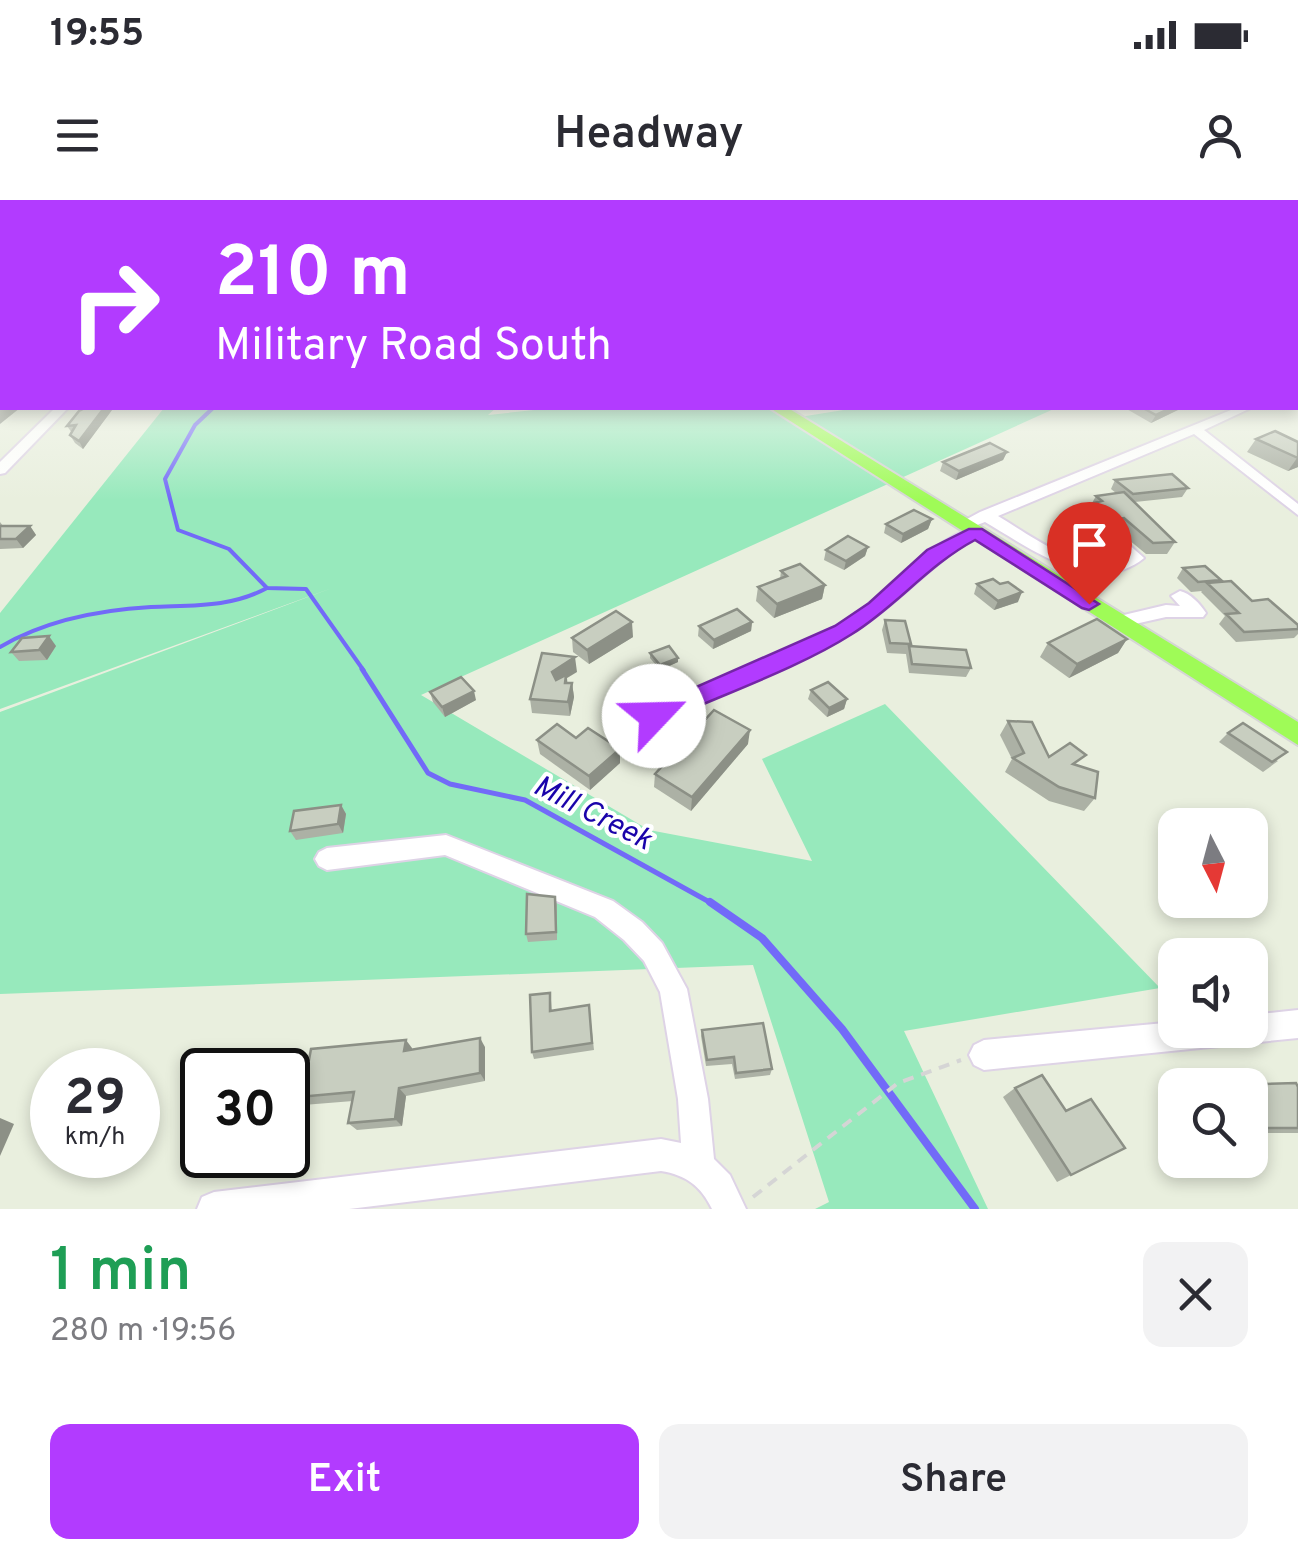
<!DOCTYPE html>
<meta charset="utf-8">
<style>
body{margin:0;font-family:Overpass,sans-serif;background:#f2f2f3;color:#2b2b33;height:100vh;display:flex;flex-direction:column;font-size:38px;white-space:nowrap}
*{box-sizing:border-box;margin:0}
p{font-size:32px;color:#7c7c81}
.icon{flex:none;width:55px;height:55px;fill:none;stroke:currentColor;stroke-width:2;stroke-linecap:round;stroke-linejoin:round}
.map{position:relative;height:1009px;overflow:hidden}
.panel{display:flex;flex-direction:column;background:#fff;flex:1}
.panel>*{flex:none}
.hud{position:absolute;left:0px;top:0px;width:1300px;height:210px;box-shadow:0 5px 15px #0003;background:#b23bff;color:#fff;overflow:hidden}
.needle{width:65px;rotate:174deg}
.controls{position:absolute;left:1158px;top:608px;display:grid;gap:20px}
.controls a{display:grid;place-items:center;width:110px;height:110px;border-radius:20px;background:#fff;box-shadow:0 5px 15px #0003;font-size:50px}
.speed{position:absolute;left:30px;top:848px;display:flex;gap:20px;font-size:50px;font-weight:700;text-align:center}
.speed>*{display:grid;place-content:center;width:130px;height:130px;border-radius:50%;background:#fff;box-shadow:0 5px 15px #0003;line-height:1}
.speed small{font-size:25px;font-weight:400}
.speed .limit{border:5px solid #111;border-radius:15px;background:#fff;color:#111}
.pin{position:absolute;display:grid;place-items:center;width:85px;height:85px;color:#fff;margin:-102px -42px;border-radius:50% 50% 50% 0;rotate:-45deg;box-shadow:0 0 10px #0007}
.pin .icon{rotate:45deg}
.me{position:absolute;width:110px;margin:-55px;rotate:66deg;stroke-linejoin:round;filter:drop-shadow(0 0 8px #0008)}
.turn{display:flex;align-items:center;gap:35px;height:210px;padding:0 50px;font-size:45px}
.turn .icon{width:130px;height:130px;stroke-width:2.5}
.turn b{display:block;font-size:70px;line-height:85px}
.round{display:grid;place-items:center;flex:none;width:105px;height:105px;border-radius:20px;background:#f2f2f3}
.summary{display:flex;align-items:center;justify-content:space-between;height:170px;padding:0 50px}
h1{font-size:60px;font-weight:600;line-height:75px;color:#1e9e55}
.primary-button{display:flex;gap:20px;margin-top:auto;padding:20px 50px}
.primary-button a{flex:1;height:115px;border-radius:20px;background:#b23bff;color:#fff;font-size:40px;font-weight:600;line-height:115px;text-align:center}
.primary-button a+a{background:#f2f2f3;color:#2b2b33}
.status{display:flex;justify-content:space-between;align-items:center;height:70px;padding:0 50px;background:#fff;direction:ltr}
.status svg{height:28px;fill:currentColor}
header{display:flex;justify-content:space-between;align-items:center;height:130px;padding:0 50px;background:#fff;font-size:45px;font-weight:600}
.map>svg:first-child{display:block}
.green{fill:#97e9bc}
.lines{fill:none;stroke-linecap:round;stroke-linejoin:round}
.stream-far2{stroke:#726af8;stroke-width:4}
.stream-far1{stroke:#726af8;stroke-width:5}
.stream{stroke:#726af8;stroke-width:8}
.minor-casing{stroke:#ded3e6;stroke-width:4}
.major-casing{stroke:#d5d5d5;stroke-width:4}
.path{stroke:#d5d5d5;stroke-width:4;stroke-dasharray:11 8;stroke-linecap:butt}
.minor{fill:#fff;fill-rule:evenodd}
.major{fill:#9ffb57;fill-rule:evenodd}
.wall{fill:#acb1a5}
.shaded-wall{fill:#8c9086}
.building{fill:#c8cec0;stroke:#8c9086;stroke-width:2.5}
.route{fill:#b23bff;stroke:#7426a6;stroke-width:2.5}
.labels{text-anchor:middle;stroke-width:8;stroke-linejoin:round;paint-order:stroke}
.water-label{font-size:30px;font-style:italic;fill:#1a03aa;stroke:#fff}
</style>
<div class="status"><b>19:55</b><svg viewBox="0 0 49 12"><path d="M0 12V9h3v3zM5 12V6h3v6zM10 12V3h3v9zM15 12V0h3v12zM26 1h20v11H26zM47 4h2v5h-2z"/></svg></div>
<header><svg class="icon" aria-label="menu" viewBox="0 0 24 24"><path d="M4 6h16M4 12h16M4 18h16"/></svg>Headway<svg class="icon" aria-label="person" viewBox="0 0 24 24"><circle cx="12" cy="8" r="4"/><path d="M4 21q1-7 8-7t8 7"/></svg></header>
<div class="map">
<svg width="1298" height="1009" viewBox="0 0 1298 1009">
<rect width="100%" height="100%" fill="#e9efde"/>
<path class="green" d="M164 208H496L488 215 553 208H768L787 219 856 208H1056L421 495 649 630 812 661 762 559 885 504 1160 788 904 831 988 1009H815L829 1002 753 765 0 794V512L332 388 0 509V413Z"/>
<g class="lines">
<g class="stream-far2">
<path d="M213 208 195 225 165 279 178 330 229 349 267 388 306 389 364 471"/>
<path d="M0 447C46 420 98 410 151 407 192 405 230 408 267 388"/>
</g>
<path class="stream-far1" d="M362 469 428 573 450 584 525 600 713 704"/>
<path class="stream" d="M710 702 762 738 842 829 975 1009"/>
<g class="minor-casing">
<g id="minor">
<path d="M55 208H68L5 273 0 274V262Z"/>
<path d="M1236 208H1251L1204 230 1298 304V315L1194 234 998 316C1035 338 1080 375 1125 357L1103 337 1105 334H1117L1144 358C1096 398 1028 347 985 322L964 330 956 325 980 312Z"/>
<path d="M975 327 980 329V335C934 360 902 401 858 429 797 468 727 491 661 520H647L644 515 647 510C713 482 783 459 844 422 890 394 923 344 975 327Z"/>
<path d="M1180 391C1190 393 1200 404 1206 413L1203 417H1166L1117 428 1108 422 1111 418 1166 405 1180 406 1171 396Z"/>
<path d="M446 635 613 701 642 722 662 743 687 789 708 899 714 959 730 975 746 1009H712C701 986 686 975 661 971L349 1009H197L202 997 214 992 661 939 681 943 678 899 660 792 644 761 624 740 595 717 445 655 327 670 319 666 315 659 319 652 327 648Z"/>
<path d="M1298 810V838L984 870 974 865 969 855 974 845 984 840 1175 822V830H1250V815Z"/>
</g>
</g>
<g class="major-casing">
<path id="major" d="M770 208H788L1298 522V545Z"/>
</g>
<path class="path" d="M753 997 898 883 961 860"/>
<use href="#minor" class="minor"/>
<use href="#major" class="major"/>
</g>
<g class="wall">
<path d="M1125 208H1182L1151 223Z"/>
<path d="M112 210 83 249 75 243 70 235 72 233 67 226Z"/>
<path d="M1256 239 1298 242V267L1288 271 1247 252Z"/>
<path d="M1007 252 1003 260 956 280 940 271 943 262Z"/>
<path d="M1115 280 1188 288 1182 297 1135 302 1175 342 1167 354H1146L1117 330 1111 331 1109 347 1096 352 1069 334 1074 324 1068 320 1074 308 1092 303 1096 296 1116 293 1111 289Z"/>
<path d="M932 319 928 329 901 343 884 333 886 324Z"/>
<path d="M0 322 3 326H30L36 335 23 348 0 349Z"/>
<path d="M868 347 865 356 844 370 824 360 826 350Z"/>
<path d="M1183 368 1221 380 1219 382 1252 401 1298 425V434L1294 438 1236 442 1219 424 1225 416 1201 392 1202 391 1191 392 1177 378Z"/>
<path d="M781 371 825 385 822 399 774 418 756 401 758 387 780 379Z"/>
<path d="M977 384 1018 402 994 410 974 394Z"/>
<path d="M885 420 911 444 910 447 971 468 966 477 909 473 906 454 887 453 882 430Z"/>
<path d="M752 422 751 431 713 449 698 436 699 426Z"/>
<path d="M633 437 589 464 573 452 572 438Z"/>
<path d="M1127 439 1118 453 1069 478 1040 457 1048 443Z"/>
<path d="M56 446 47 460 19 461 11 452Z"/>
<path d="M650 453 678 462 660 470 650 458Z"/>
<path d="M577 472 567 478V483H572L574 497 570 516 532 513 530 499Z"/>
<path d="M811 490 847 499 844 509 827 517 808 499Z"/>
<path d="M430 492 476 500 445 517 433 502Z"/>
<path d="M1008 521 1049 557 1078 566 1095 598 1084 611 1049 601 1005 572 1012 559 1000 535Z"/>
<path d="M1228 533 1278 561 1263 572 1219 542Z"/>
<path d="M576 538 620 563 590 590 540 554 537 540Z"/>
<path d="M748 544 691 611 654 587 655 574Z"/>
<path d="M341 605 346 614 343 633 296 640 290 631Z"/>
<path d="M555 697 557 705V740L528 742 526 734Z"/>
<path d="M551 800 552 811 589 805 594 850 534 859 532 852Z"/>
<path d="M702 830 772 869 770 875 735 879 732 864 706 866 701 836Z"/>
<path d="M485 847V881L406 896 402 926 357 930 348 923 353 901 291 906 290 913H288V870L412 848V850Z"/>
<path d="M1250 885 1298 887V933H1250Z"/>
<path d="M1015 888 1066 911 1125 948 1057 982 1003 897Z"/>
</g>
<g class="shaded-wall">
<path d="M4 208H20L0 224V211Z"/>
<path d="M104 208H111L112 210 83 249 79 241Z"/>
<path d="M1171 208H1182L1151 223 1156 215Z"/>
<path d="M1007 252 1003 260 956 280 959 271Z"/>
<path d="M1298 258V267L1288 271 1297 258Z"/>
<path d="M932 319 928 329 901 343 903 334Z"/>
<path d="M30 326 36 335 23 348 16 339Z"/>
<path d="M1116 336 1109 347 1096 352 1102 340Z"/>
<path d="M868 347 865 356 844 370 846 361Z"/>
<path d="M825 385 822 399 774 418 777 404Z"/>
<path d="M1022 392 1018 402 994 410 998 401Z"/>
<path d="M632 422 633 437 589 464 587 450Z"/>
<path d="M752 422 751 431 713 449 714 440Z"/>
<path d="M49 436 56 446 47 460 39 450Z"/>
<path d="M1127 439 1118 453 1069 478 1077 464Z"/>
<path d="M575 457 577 472 567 478 568 490 554 486 552 472Z"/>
<path d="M678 458V462L660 470V465Z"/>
<path d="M572 483 574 497 570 516 568 502Z"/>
<path d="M474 491 476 500 445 517 442 507Z"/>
<path d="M847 499 844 509 827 517 829 508Z"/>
<path d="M750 530 748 544 691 611 692 597Z"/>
<path d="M620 549V563L590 590 589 576Z"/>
<path d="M341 605 346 614 343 633 338 624Z"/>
<path d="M480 838 485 847V881L480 873Z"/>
<path d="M406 840 412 848 411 860 404 851Z"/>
<path d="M399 888 406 896 402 926 395 919Z"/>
<path d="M0 918 14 924 0 956Z"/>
</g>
<g class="building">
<path d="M2 192V208H4L0 211V193Z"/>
<path d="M85 208H104L79 241 70 235 76 225 67 226 79 211Z"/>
<path d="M1143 208H1171L1156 215Z"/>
<path d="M1275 231 1298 242V258L1256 239Z"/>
<path d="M990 243 1007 252 959 271 943 262Z"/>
<path d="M1172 274 1188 288 1133 294 1115 280Z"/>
<path d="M1124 292 1175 342 1153 343 1124 318 1108 320 1106 326 1116 336 1102 340 1075 322 1088 318 1074 308 1102 301 1096 296Z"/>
<path d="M914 310 932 319 903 334 886 324Z"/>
<path d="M0 326H30L16 339H0Z"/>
<path d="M848 336 868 347 846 361 826 350Z"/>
<path d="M800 364 825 385 777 404 758 387 787 376 781 371Z"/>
<path d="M1205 366 1221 380 1198 382 1183 368Z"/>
<path d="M993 379 1000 384 1008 382 1022 392 998 401 977 384Z"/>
<path d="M1231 381 1252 401 1268 399 1298 425V429L1244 432 1226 414 1239 413 1207 383Z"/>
<path d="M737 409 752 422 714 440 699 426Z"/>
<path d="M616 411 632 422 587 450 572 438Z"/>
<path d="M1097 419 1127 439 1077 464 1048 443Z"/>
<path d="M885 420 905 421 911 444 890 443Z"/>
<path d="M49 436 39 450 11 452 22 438Z"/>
<path d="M669 446 678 458 660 465 650 453Z"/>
<path d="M909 446 966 450 971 468 912 464Z"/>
<path d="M542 453 575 457 552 472 556 480 566 475 565 483H572L568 502 530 499Z"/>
<path d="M461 477 474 491 442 507 430 492Z"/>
<path d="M828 482 847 499 829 508 811 490Z"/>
<path d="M714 510 750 530 692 597 655 574Z"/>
<path d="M1008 521 1032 522 1049 557 1070 543 1086 555 1073 564 1098 572 1095 598 1059 587 1013 558 1024 553Z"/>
<path d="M1243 523 1287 552 1272 562 1228 533Z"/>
<path d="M557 524 576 538 588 528 620 549 589 576 537 540Z"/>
<path d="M341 605 338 624 290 631 294 611Z"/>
<path d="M527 694 555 697 556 732 526 734Z"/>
<path d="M550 793V811L589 805 592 843 532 852 530 795Z"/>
<path d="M763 823 772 869 736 873 734 857 707 860 702 830Z"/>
<path d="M480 838V873L399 888 395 919 348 923 354 892 288 898V870H239L309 860 311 849 406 840 404 851Z"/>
<path d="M1042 875 1066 911 1091 899 1125 948 1071 975 1015 888Z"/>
<path d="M1296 883 1298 887V928H1254L1250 919V885H1236Z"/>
</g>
<linearGradient id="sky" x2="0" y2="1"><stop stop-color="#7996ee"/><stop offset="0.53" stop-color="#f5f8f0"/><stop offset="1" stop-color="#f5f8f0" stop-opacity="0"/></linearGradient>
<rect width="1298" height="300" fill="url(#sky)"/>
<path class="route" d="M969 329H982L1099 404 1089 410 1082 408 975 340C928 365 897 406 852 434 799 468 721 495 662 522H646V509L835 426 869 403 927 350Z"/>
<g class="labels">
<g class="water-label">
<text transform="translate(593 612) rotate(27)" y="10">Mill Creek</text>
</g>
</g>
</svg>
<div class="controls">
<a><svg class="needle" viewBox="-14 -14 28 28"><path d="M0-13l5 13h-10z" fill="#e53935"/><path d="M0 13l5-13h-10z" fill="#7c7c81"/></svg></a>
<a><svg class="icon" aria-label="sound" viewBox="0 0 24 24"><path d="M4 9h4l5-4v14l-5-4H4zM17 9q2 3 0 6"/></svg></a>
<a><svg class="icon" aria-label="search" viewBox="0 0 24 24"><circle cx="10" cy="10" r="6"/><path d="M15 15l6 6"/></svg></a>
</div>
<div class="speed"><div>29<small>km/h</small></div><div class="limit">30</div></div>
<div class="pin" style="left:1089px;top:404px;background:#d93025"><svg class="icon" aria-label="arrive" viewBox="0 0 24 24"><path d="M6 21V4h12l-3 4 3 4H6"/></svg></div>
<svg class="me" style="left:654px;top:516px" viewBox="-20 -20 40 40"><circle r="19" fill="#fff"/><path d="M0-13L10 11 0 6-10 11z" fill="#b23bff"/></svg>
<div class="hud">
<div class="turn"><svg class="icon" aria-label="right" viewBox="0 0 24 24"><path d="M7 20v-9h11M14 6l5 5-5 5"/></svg><div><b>210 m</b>Military Road South</div></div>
</div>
</div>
<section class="panel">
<div class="summary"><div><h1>1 min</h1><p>280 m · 19:56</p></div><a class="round"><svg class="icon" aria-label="close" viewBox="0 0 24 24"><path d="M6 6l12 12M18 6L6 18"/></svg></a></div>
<div class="primary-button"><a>Exit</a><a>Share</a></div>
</section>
